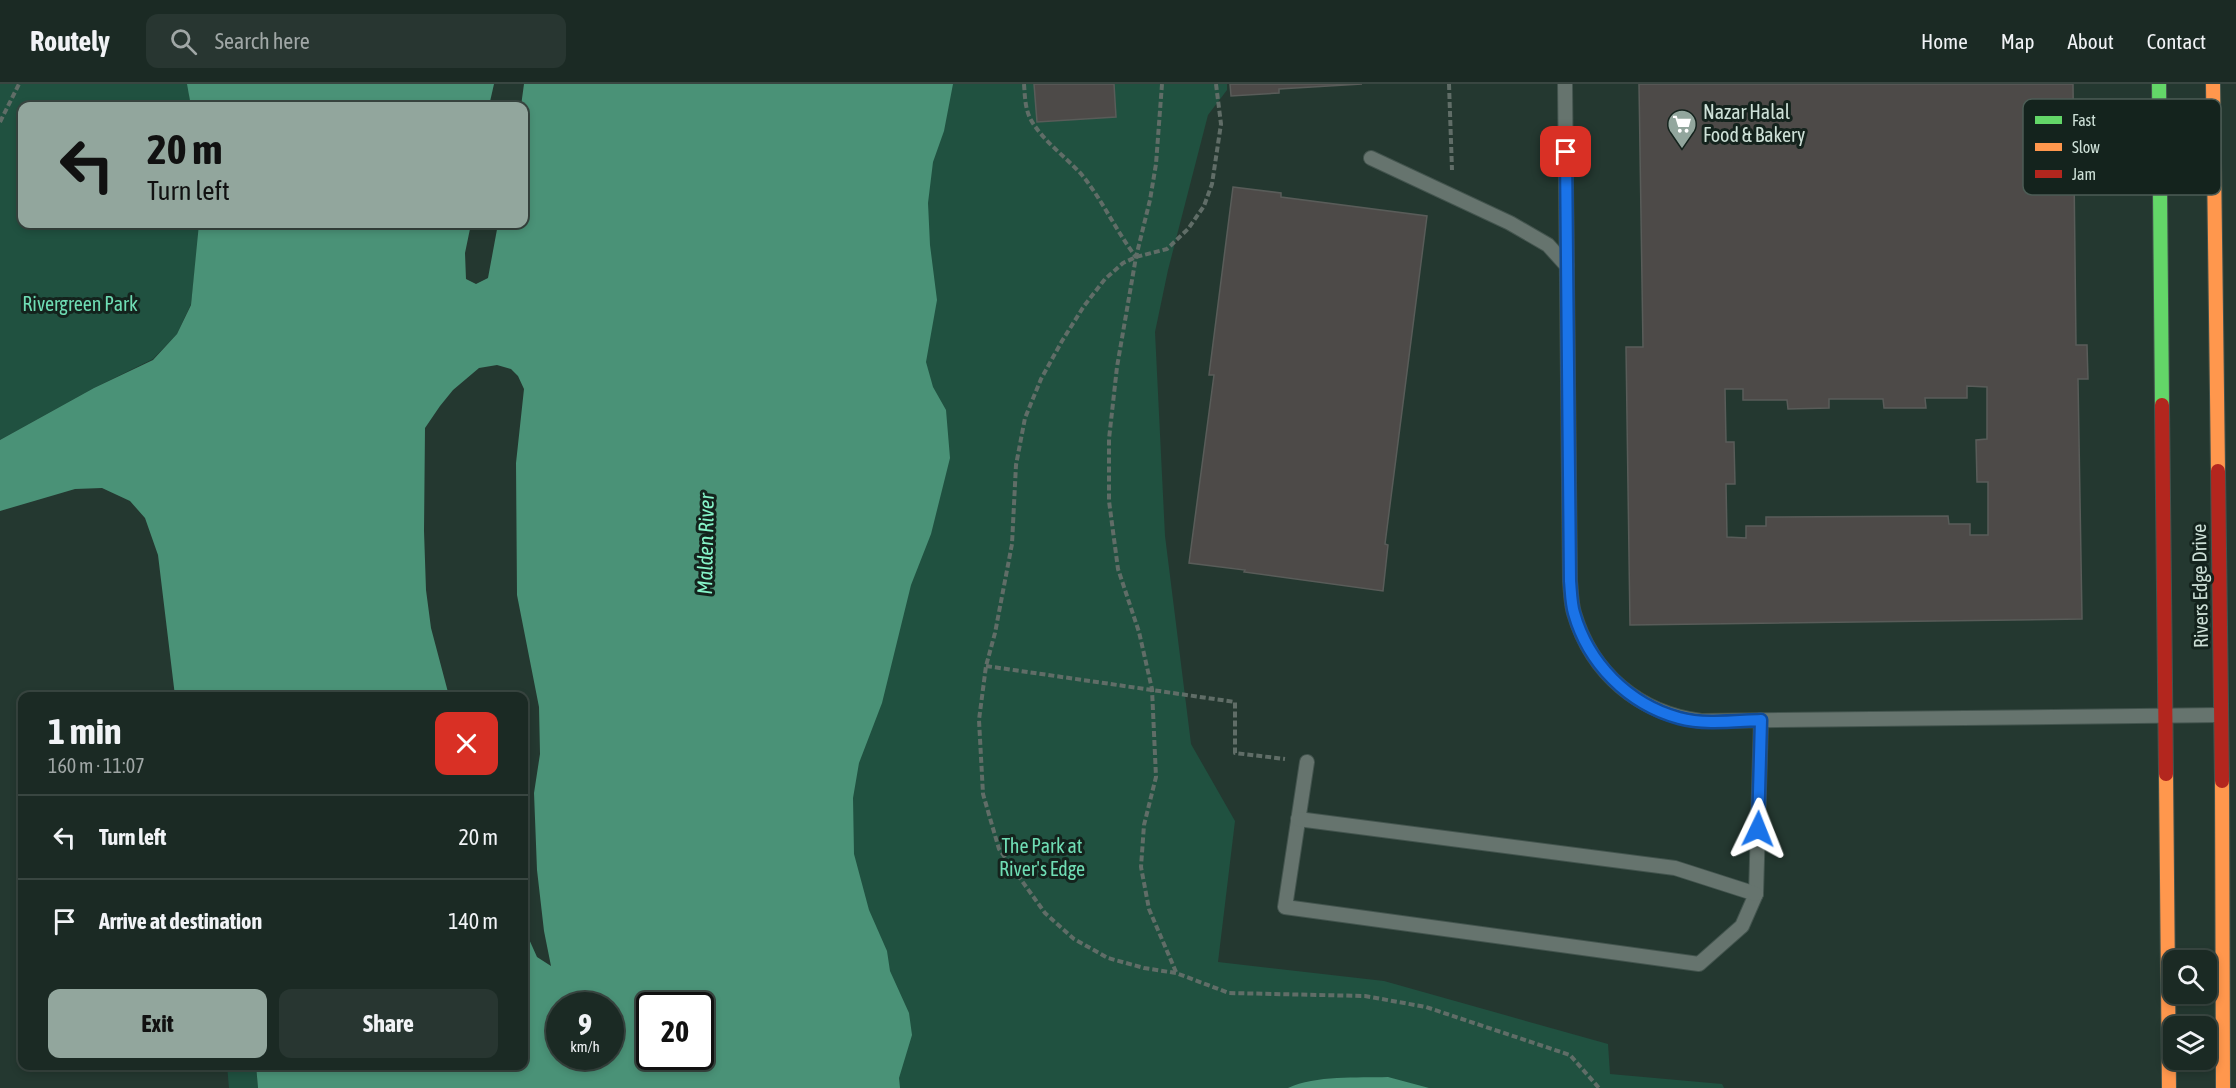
<!DOCTYPE html>
<meta charset="utf-8">
<style>
body{margin:0;font-family:"Asap Condensed",sans-serif;background:#283631;color:#f1f3f6;height:100vh;display:flex;flex-direction:column;font-size:22px;white-space:nowrap}
*{box-sizing:border-box;margin:0}
p{font-size:20px;color:#a0a7a6}
.icon{flex:none;width:33px;height:33px;fill:none;stroke:currentColor;stroke-width:2;stroke-linecap:round;stroke-linejoin:round}
.map{position:relative;flex:1;overflow:hidden}
.sheet{position:absolute;left:18px;top:608px;width:510px;height:378px;display:flex;flex-direction:column;background:#1b2a24;border-radius:12px;box-shadow:0 3px 9px #0003,0 0 0 2px #394641}
.sheet>*{flex:none}
.top-card{position:absolute;left:18px;top:18px;width:510px;height:126px;border-radius:12px;box-shadow:0 3px 9px #0003,0 0 0 2px #394641;background:#92a69d;color:#111;overflow:hidden}
.fabs{position:absolute;left:2163px;top:866px;display:grid;gap:12px}
.fabs a{display:grid;place-items:center;width:54px;height:54px;border-radius:12px;background:#1b2a24;box-shadow:0 3px 9px #0003,0 0 0 2px #394641;font-size:30px}
.speed{position:absolute;left:546px;top:908px;display:flex;gap:12px;font-size:30px;font-weight:700;text-align:center}
.speed>*{display:grid;place-content:center;width:78px;height:78px;border-radius:50%;background:#1b2a24;box-shadow:0 3px 9px #0003,0 0 0 2px #394641;line-height:1}
.speed small{font-size:15px;font-weight:400}
.speed .limit{border:3px solid #111;border-radius:9px;background:#fff;color:#111}
.pin{position:absolute;display:grid;place-items:center;width:51px;height:51px;color:#fff;margin:-26px;border-radius:12px;box-shadow:0 3px 9px #0006}
.me{position:absolute;width:66px;margin:-33px;rotate:2deg;stroke-linejoin:round;filter:drop-shadow(0 0 4px #0008)}
.turn{display:flex;align-items:center;gap:21px;height:126px;padding:0 30px;font-size:27px}
.turn .icon{width:78px;height:78px;stroke-width:2.5}
.turn b{display:block;font-size:42px;line-height:51px}
.round{display:grid;place-items:center;flex:none;width:63px;height:63px;border-radius:12px;background:#283631}
.overview{display:flex;align-items:center;justify-content:space-between;height:102px;padding:0 30px}
h1{font-size:36px;font-weight:700;line-height:45px}
.action{display:flex;gap:12px;margin-top:auto;padding:12px 30px}
.action a{flex:1;height:69px;border-radius:12px;background:#92a69d;color:#111;font-size:24px;font-weight:700;line-height:69px;text-align:center}
.action a+a{background:#283631;color:#f1f3f6}
ul{padding:0;list-style:none}
li{display:flex;align-items:center;gap:18px;height:84px;padding:0 30px;border-top:2px solid #394641}
li div{flex:1}
li b{display:block;font-size:22px}
li em{font-style:normal}
header{display:flex;align-items:center;gap:36px;box-sizing:border-box;height:84px;padding:0 30px;background:#1b2a24;border-bottom:2px solid #394641}
header strong{font-size:28px}
nav{display:flex;gap:33px;margin-inline-start:auto;font-size:21px}
.search{width:420px;height:54px;background:#283631;display:flex;align-items:center;gap:15px;box-sizing:border-box;padding:0 21px;border-radius:12px;color:#a0a7a6;font-size:22px}
.map>svg:first-child{display:block}
.green{fill:#205140}
.water{fill:#4a9277;fill-rule:evenodd}
.building{fill:#4d4a48;stroke:#595c59;stroke-width:1.5;fill-rule:evenodd}
.lines{fill:none;stroke-linecap:round;stroke-linejoin:round}
.lane-casing{stroke:#43544e;stroke-width:16}
.fast-casing{stroke:#43544e;stroke-width:16}
.slow-casing{stroke:#43544e;stroke-width:16}
.jam-casing{stroke:#43544e;stroke-width:16}
.path{stroke:#606d67;stroke-width:4;stroke-dasharray:6 3;stroke-linecap:butt}
.lane{stroke:#66746e;stroke-width:14}
.fast{stroke:#63d668;stroke-width:14}
.slow{stroke:#ff974d;stroke-width:14}
.jam{stroke:#b3261e;stroke-width:14}
.route-casing{stroke:#114b97;stroke-width:15}
.route{stroke:#1a73e8;stroke-width:10}
.labels{text-anchor:middle;stroke-width:6;stroke-linejoin:round;paint-order:stroke}
.poi-label{font-size:20px;fill:#cee1d8;stroke:#14231d;text-anchor:start}
.park-label{font-size:20px;fill:#6fddb4;stroke:#14231d}
.street-label{font-size:20px;fill:#cee1d8;stroke:#14231d}
.water-label{font-size:21px;font-style:italic;fill:#87f5ca;stroke:#14231d}
.key{fill:#14231d;stroke:#4c5c55;stroke-width:1.5}
.key-label{font-size:16px;fill:#cee1d8}
</style>
<header>
<strong>Routely</strong>
<div class="search"><svg class="icon" aria-label="search" viewBox="0 0 24 24"><circle cx="10" cy="10" r="6"/><path d="M15 15l6 6"/></svg>Search here</div>
<nav><a>Home</a><a>Map</a><a>About</a><a>Contact</a></nav>
</header>
<div class="map">
<svg width="2236" height="1004" viewBox="0 0 2236 1004">
<rect width="100%" height="100%" fill="#243830"/>
<g class="green">
<path d="M0 0H188L191 22H22V140H200L191 220 177 250 153 275 94 304 0 356Z"/>
<path d="M939 0H1227V6L1208 31 1168 186 1155 248 1165 452 1191 660 1235 737 1218 878 1384 897 1608 960 1610 990 1722 1000 1724 1004H890L844 769 915 278 916 140Z"/>
<path d="M227 981H256L258 1004H229Z"/>
</g>
<g class="water">
<path d="M187 0H494L489 22H191Z"/>
<path d="M524 0H953L944 47 933 78 928 119 930 161 937 216 926 278 933 303 946 326 950 374 931 450 911 501 882 619 859 679 853 714 854 770 869 826 887 867 890 887 909 929 912 951 899 994 900 1004H258L256 981H524V844L537 873 551 882 544 847 537 786 534 709 540 670 539 623 517 511 516 379 524 305 518 292 511 285 497 281 479 284 453 306 440 322 425 344 424 447 426 506 431 544 449 612H175L158 471 145 434 130 417 102 404 75 405 0 427V356L94 304 153 276 177 250 191 221 199 140H471L465 169 466 195 476 200 488 194 498 140H524V22H521ZM560 921H610V972H560ZM650 921H700V972H650Z"/>
<path d="M1388 993 1429 1004H1288C1316 991 1357 994 1388 993Z"/>
</g>
<g class="building">
<path d="M1034 0H1114L1116 33 1037 38Z"/>
<path d="M1230 0H1362L1279 5V9L1231 12Z"/>
<path d="M1639 0H2073L2076 261H2087L2088 295H2078L2082 535 1630 541 1626 263H1643ZM1967 302 1987 303V355L1976 356 1977 398H1988V451H1970V440H1949L1948 432 1766 433V442H1746V454L1727 453 1726 400H1735L1734 358H1726L1725 305H1743V316H1787L1788 325 1829 324V315H1883L1884 324H1926L1925 314H1967Z"/>
<path d="M1233 103 1281 109V113L1427 132 1385 460 1388 461 1383 507 1244 488 1245 486 1189 479 1214 291H1209Z"/>
</g>
<g class="lines">
<g class="lane-casing">
<g id="lane">
<path d="M1565 0 1570 497C1571 507 1571 519 1574 529 1592 590 1639 629 1701 637L2221 631"/>
<path d="M1371 74 1510 139 1548 161 1567 182"/>
<path d="M1307 678 1285 823 1699 880 1742 842 1756 810 1761 636"/>
<path d="M1298 735 1675 784 1756 810"/>
</g>
</g>
<g class="fast-casing">
<path id="fast" d="M2159 0 2162 321"/>
</g>
<g class="slow-casing">
<g id="slow">
<path d="M2213 0 2218 387"/>
<path d="M2166 690 2169 1004"/>
<path d="M2222 697 2223 1004"/>
</g>
</g>
<g class="jam-casing">
<g id="jam">
<path d="M2162 321 2166 690"/>
<path d="M2218 387 2222 697"/>
</g>
</g>
<g class="path">
<path d="M1024 0C1025 13 1025 25 1031 36 1043 57 1066 73 1082 91 1103 117 1116 147 1136 173"/>
<path d="M1162 0 1156 80 1150 116 1136 173 1117 283 1109 355V417L1118 485 1139 548 1152 605 1156 693 1144 741 1141 783 1149 825 1176 888"/>
<path d="M1216 0 1221 40 1212 100 1204 122 1188 145 1167 165 1136 173 1123 179 1105 195 1084 222 1062 257 1041 295 1025 334 1016 381 1012 460 995 549 986 582 979 636 983 710 999 765 1045 829 1074 855 1108 874 1144 884 1176 889 1229 909 1365 912 1426 923 1570 971 1599 1004"/>
<path d="M1449 0 1452 86"/>
<path d="M0 38 19 0"/>
<path d="M986 582 1235 618V669L1285 675"/>
</g>
<use href="#lane" class="lane"/>
<use href="#fast" class="fast"/>
<use href="#slow" class="slow"/>
<use href="#jam" class="jam"/>
</g>
<g class="lines">
<g class="route-casing">
<path id="route" d="M1566 68 1570 497C1571 507 1571 519 1574 529 1588 579 1628 620 1679 634 1704 641 1735 637 1761 636L1758 745"/>
</g>
<use href="#route" class="route"/>
</g>
<defs>
<g id="supermarket-pin" transform="scale(1.5)"><path d="M0 17L-7.5 6A9.5 9.5 0 1 1 7.5 6Z" fill="#92a69d" stroke="#14231d"/><path d="M-6-5.5h2.5l.6 2H6L4.5 2H-2.5L-4.4-4H-6ZM-1.5 3.2a1.3 1.3 0 1 0 .1 0ZM3 3.2a1.3 1.3 0 1 0 .1 0Z" fill="#fff"/></g>
</defs>
<g fill-rule="evenodd">
<use href="#supermarket-pin" x="1682" y="40"/>
</g>
<g class="labels">
<g class="poi-label">
<text x="1703" y="35">Nazar Halal<tspan x="1703" dy="23">Food &amp; Bakery</tspan></text>
</g>
<g class="park-label">
<text x="80" y="227">Rivergreen Park</text>
<text x="1042" y="769">The Park at<tspan x="1042" dy="23">River's Edge</tspan></text>
</g>
<g class="street-label">
<text transform="translate(2200 502) rotate(-91)" y="7">Rivers Edge Drive</text>
</g>
<g class="water-label">
<text transform="translate(706 460) rotate(-89)" y="7">Malden River</text>
</g>
</g>
<rect x="2023" y="15" width="198" height="96" rx="9" class="key"/>
<rect x="2035" y="32" width="27" height="8" fill="#63d668"/>
<rect x="2035" y="59" width="27" height="8" fill="#ff974d"/>
<rect x="2035" y="86" width="27" height="8" fill="#b3261e"/>
<g class="key-label">
<text x="2072" y="42">Fast</text>
<text x="2072" y="69">Slow</text>
<text x="2072" y="96">Jam</text>
</g>
</svg>
<div class="fabs">
<a><svg class="icon" aria-label="search" viewBox="0 0 24 24"><circle cx="10" cy="10" r="6"/><path d="M15 15l6 6"/></svg></a>
<a><svg class="icon" aria-label="layers" viewBox="0 0 24 24"><path d="M12 4l9 5-9 5-9-5zM3 14l9 5 9-5"/></svg></a>
</div>
<div class="speed"><div>9<small>km/h</small></div><div class="limit">20</div></div>
<div class="pin" style="left:1566px;top:68px;background:#d93025"><svg class="icon" aria-label="arrive" viewBox="0 0 24 24"><path d="M6 21V4h12l-3 4 3 4H6"/></svg></div>
<svg class="me" style="left:1758px;top:745px" viewBox="-20 -20 40 40"><path d="M0-17L14 15 0 8-14 15z" fill="#1a73e8" stroke="#fff" stroke-width="4"/></svg>
<div class="top-card">
<div class="turn"><svg class="icon" aria-label="left" viewBox="0 0 24 24"><path d="M17 20v-9H6M10 6l-5 5 5 5"/></svg><div><b>20 m</b>Turn left</div></div>
</div>
<section class="sheet">
<div class="overview"><div><h1>1 min</h1><p>160 m · 11:07</p></div><a class="round" style="background:#d93025;color:#fff"><svg class="icon" aria-label="close" viewBox="0 0 24 24"><path d="M6 6l12 12M18 6L6 18"/></svg></a></div>
<ul>
<li><svg class="icon" aria-label="left" viewBox="0 0 24 24"><path d="M17 20v-9H6M10 6l-5 5 5 5"/></svg><div><b>Turn left</b></div><em>20 m</em></li>
<li><svg class="icon" aria-label="arrive" viewBox="0 0 24 24"><path d="M6 21V4h12l-3 4 3 4H6"/></svg><div><b>Arrive at destination</b></div><em>140 m</em></li>
</ul>
<div class="action"><a>Exit</a><a>Share</a></div>
</section>
</div>
